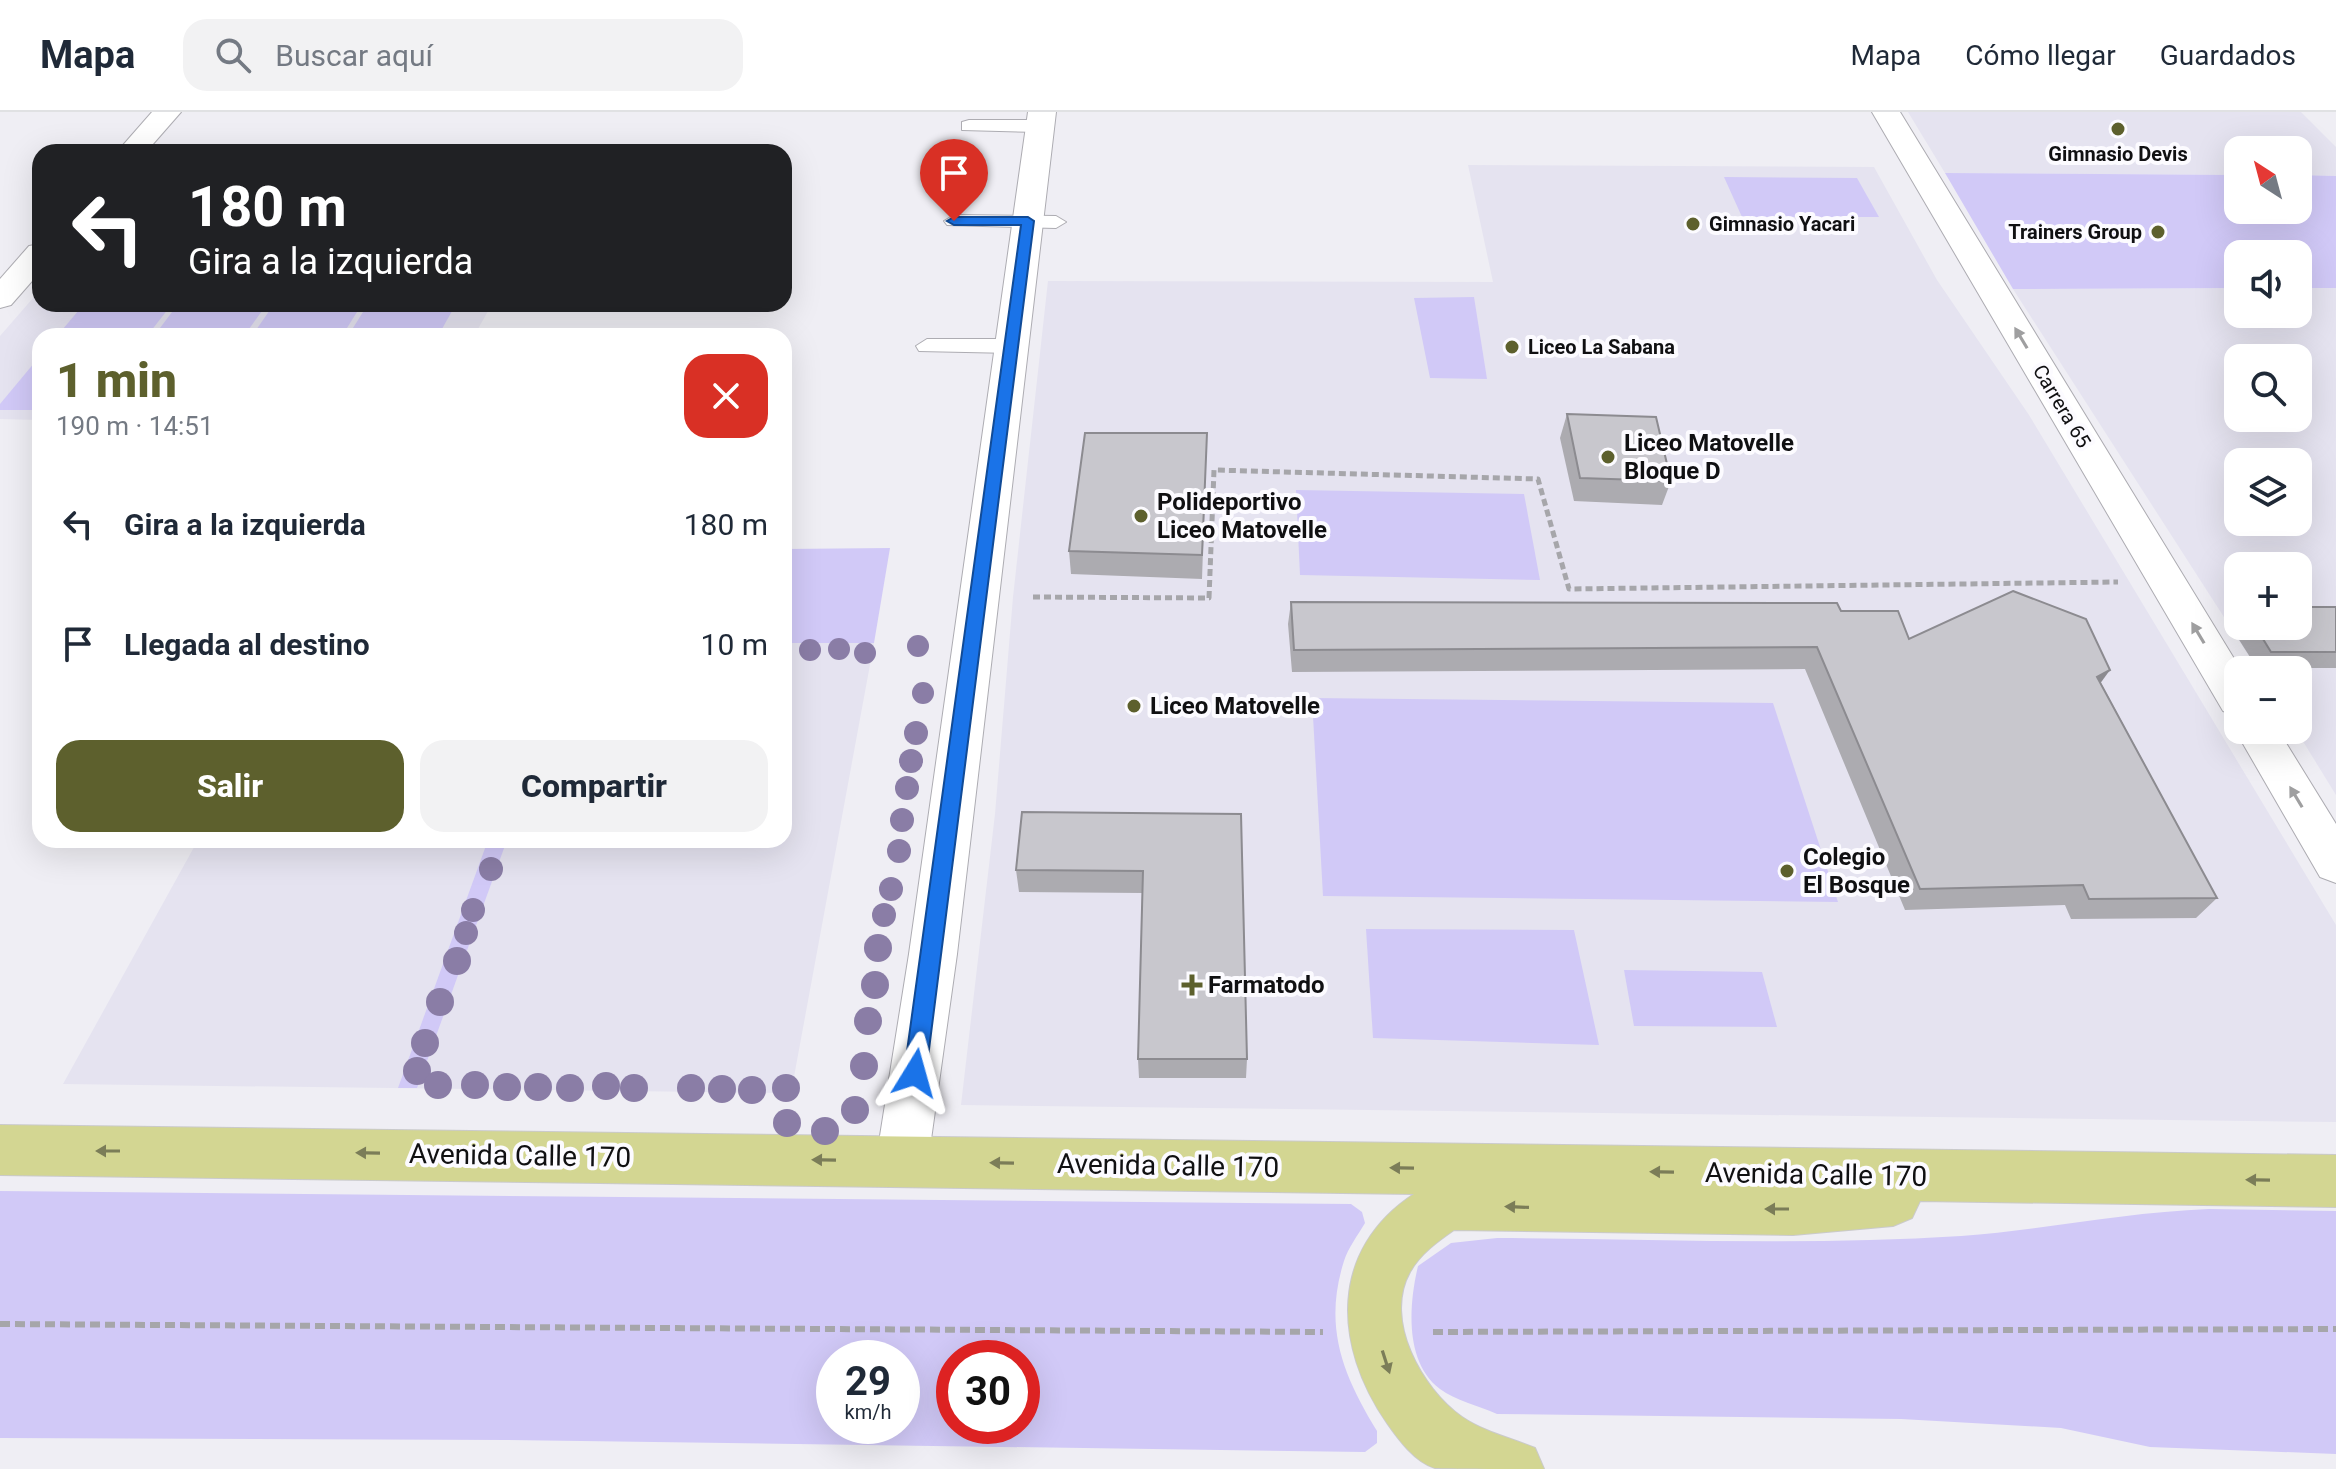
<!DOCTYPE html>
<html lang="es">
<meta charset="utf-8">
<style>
body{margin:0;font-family:Roboto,sans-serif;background:#f2f2f3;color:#1f2937;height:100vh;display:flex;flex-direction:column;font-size:30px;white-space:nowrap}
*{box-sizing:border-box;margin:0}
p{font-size:26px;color:#747a83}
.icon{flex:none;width:44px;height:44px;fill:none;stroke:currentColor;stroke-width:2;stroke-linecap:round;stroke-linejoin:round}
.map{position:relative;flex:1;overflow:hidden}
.panel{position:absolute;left:32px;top:216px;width:760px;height:520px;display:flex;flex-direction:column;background:#fff;border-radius:24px;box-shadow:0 8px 32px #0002}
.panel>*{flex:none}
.banner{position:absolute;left:32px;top:32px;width:760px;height:168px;border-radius:24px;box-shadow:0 8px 32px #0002;background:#202124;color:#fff;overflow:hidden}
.needle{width:52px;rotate:324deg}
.fabs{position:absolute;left:2224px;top:24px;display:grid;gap:16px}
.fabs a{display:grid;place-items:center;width:88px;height:88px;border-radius:16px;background:#fff;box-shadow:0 8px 32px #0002;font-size:40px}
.speed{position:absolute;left:816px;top:1228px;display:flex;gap:16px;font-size:40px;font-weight:700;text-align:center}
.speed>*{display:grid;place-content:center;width:104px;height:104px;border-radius:50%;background:#fff;box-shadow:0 8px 32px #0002;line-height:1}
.speed small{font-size:20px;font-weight:400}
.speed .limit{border:12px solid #d22;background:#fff;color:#111}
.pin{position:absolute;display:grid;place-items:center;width:68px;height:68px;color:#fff;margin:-82px -34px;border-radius:50% 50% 50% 0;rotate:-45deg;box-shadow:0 0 8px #0007}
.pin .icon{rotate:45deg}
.me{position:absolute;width:88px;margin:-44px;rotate:8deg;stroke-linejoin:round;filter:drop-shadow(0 0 6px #0008)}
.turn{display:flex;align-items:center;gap:28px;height:168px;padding:0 24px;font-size:36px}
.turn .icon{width:104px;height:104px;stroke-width:2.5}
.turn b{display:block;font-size:56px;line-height:68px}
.round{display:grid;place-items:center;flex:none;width:84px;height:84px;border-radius:24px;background:#f2f2f3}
.head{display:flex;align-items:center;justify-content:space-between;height:136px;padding:0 24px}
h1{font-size:48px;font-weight:800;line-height:60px;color:#5d602d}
.cta{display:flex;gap:16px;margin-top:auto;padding:16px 24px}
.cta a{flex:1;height:92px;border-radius:24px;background:#5d602d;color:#fff;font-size:32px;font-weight:800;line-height:92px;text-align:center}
.cta a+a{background:#f2f2f3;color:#1f2937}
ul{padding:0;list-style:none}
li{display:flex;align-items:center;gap:24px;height:120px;padding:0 24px}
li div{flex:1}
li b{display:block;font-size:30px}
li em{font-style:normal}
header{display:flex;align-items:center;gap:48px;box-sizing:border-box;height:112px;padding:0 40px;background:#fff;border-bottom:2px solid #e0e1e3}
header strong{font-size:38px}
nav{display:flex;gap:44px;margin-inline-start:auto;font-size:28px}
.search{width:560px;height:72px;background:#f2f2f3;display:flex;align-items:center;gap:20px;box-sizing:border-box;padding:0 28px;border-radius:24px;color:#747a83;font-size:30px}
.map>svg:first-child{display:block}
.built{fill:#e5e3f0;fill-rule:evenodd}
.green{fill:#d1c9f7;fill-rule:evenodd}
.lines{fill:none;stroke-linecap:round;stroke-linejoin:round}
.lane-casing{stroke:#adacb2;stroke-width:2}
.street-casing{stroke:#adacb2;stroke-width:2}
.primary-casing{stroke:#cacacb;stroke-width:2}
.path-far1{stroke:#a6a6aa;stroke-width:5;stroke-dasharray:7 4;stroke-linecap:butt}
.path{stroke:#a6a6aa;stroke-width:6;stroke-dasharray:10 5;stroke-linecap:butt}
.lane{fill:#fff;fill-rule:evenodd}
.street{fill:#fff;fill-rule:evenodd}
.primary{fill:#d3d692;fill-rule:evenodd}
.tree{fill:#8a7da6}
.wall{fill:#acabb0}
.shaded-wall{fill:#8c8b90}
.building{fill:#c8c7cd;stroke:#8c8b90;stroke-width:2}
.oneway{fill:#9f9fa0}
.oneway2{fill:#7b7d58}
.route{fill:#1a73e8;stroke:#114b97;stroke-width:2}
.poi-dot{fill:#5d602d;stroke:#fcfbff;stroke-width:3}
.labels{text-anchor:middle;stroke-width:8;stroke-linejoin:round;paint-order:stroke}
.far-poi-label{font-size:20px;font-weight:bold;fill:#101012;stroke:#fcfbff;text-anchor:start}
.far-street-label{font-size:20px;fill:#101012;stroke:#fcfbff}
.poi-label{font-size:24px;font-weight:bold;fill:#101012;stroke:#fcfbff;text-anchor:start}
.near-street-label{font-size:28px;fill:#101012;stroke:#fcfbff}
</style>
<header>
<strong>Mapa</strong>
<div class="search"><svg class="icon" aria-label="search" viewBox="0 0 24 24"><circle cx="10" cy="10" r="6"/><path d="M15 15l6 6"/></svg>Buscar aquí</div>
<nav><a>Mapa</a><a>Cómo llegar</a><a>Guardados</a></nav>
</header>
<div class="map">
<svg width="2336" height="1357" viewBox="0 0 2336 1357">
<rect width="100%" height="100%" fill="#efeef4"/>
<g class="built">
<path d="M1908 0H2301L2336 35V64L2298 63V38H2238V63L1945 61Z"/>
<path d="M1468 53 1874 55 1937 168 2029 303 2336 813V1010L961 993 995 702 1013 485 1048 169 1493 170Z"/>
<path d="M2238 176V202H2298V176H2336V683L2296 618 2298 558H2258L2013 177ZM2238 246H2298V306H2238ZM2238 350H2298V410H2238ZM2238 454H2298V514H2238Z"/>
<path d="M40 178V192H492L474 224H40V308L0 307V224Z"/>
<path d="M784 531H874L791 981 63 972 198 728H784Z"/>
</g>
<g class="green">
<path d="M1945 61 2238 63V98H2298V63L2336 64V176H2298V142H2238V176L2013 177Z"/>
<path d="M1724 65 1857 66 1879 105H1742Z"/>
<path d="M1474 185 1487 267 1430 266 1414 186Z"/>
<path d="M84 192H172L147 224H57Z"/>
<path d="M178 192H267L244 224H154Z"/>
<path d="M274 192H362L342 224H252Z"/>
<path d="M368 192H456L438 224H348Z"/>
<path d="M40 244V298H0V292Z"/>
<path d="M1296 378 1524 382 1540 468 1300 463Z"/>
<path d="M890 436 874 531H784V437Z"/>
<path d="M1312 586 1773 591 1838 790 1323 784Z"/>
<path d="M488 728H507L419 971 417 976H398Z"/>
<path d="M1366 817 1574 818 1599 933 1373 926Z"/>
<path d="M1624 858 1762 860 1777 915 1634 914Z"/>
<path d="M0 1079 1351 1092 1362 1100 1365 1111C1358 1123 1348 1136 1344 1149 1323 1215 1343 1263 1377 1319V1331L1365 1340 507 1328 0 1326ZM902 1246V1314H834V1246ZM954 1246H1022V1314H954Z"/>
<path d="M2209 1097 2336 1099V1342L2150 1335 2061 1316 1901 1307 1497 1302C1479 1294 1455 1288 1440 1277 1404 1250 1409 1192 1418 1154L1451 1131 1497 1126C1651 1127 1807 1134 1961 1124 2044 1118 2126 1100 2209 1097Z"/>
</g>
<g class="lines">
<g class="lane-casing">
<g id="lane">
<path d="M969 8H1040L1050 14 1040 20 962 18V10Z"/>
<path d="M954 103 1056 104 1066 110 1056 116 947 113 944 109Z"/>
<path d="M927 227H1012L1023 234 1012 241 919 239 916 234Z"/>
</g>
</g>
<g class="street-casing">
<g id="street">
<path d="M152 0H181L146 40H117Z"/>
<path d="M1028 0H1056L957 842 928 1049 921 1067 902 1074 883 1067 876 1049 909 842Z"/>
<path d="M1872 0H1900L2241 558H2238V604L2223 599Z"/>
<path d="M40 132V160L11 193 0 196V167L29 134Z"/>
<path d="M2238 612V618H2278L2336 712V771L2320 765 2235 618Z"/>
</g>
</g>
<g class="primary-casing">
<path id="primary" d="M0 1013 2336 1043V1095L1920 1089 1912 1106 1893 1114 1793 1123 1454 1118C1438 1129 1420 1142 1410 1160 1383 1208 1422 1277 1462 1305 1484 1320 1511 1326 1535 1336L1544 1357C1521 1357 1453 1357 1435 1356 1415 1350 1398 1327 1387 1311 1333 1233 1329 1138 1414 1082L0 1063Z"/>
</g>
<path class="path-far1" d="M1033 485 1209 486 1214 358 1538 367 1569 477 2118 470"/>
<g class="path">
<path d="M0 1212 1323 1220"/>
<path d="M1433 1220 2336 1217"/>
</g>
<use href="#lane" class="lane"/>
<use href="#street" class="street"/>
<use href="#primary" class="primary"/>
</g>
<g class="tree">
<circle cx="918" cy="534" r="11"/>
<circle cx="839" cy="537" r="11"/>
<circle cx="810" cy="538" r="11"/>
<circle cx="865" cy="541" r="11"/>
<circle cx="923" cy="581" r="11"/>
<circle cx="916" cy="621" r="12"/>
<circle cx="911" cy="649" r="12"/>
<circle cx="907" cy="676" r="12"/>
<circle cx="902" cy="708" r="12"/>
<circle cx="899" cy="739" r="12"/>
<circle cx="491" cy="757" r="12"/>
<circle cx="891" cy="777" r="12"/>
<circle cx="473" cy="798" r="12"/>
<circle cx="884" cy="803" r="12"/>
<circle cx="466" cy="821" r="12"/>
<circle cx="878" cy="836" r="14"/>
<circle cx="457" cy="849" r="14"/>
<circle cx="875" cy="873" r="14"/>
<circle cx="440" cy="890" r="14"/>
<circle cx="868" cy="909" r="14"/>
<circle cx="425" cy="931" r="14"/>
<circle cx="864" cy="954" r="14"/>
<circle cx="417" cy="959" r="14"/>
<circle cx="438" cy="973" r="14"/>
<circle cx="475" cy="973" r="14"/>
<circle cx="606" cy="974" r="14"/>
<circle cx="507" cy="975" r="14"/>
<circle cx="538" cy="975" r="14"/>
<circle cx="570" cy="976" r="14"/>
<circle cx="634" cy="976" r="14"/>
<circle cx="691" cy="976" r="14"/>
<circle cx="786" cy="976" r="14"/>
<circle cx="722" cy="977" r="14"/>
<circle cx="752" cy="978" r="14"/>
<circle cx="855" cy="998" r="14"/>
<circle cx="787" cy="1011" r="14"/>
<circle cx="825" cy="1019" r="14"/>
</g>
<g class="wall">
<path d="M1567 302 1671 369 1662 393 1574 389 1560 326Z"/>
<path d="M1207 321 1202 467 1071 462 1069 439Z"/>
<path d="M1291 490 1841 499 1909 527 2101 571 2217 786 2196 806 2071 807 2065 793 1905 798 1805 557 1292 560 1288 512Z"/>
<path d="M2336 495V556H2257L2229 512 2238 501V514H2298Z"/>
<path d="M1241 702 1247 947 1246 966H1139L1138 947 1142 781 1019 780 1016 758Z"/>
<path d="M277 728H427V729Z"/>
</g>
<path class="shaded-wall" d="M2110 558 2094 580 2097 565Z"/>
<g class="building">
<path d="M1567 302 1656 305 1671 369 1580 366Z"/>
<path d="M1085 321H1207L1202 443 1069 439Z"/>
<path d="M2013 479 2086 507 2110 558 2097 565 2217 786 2089 787 2083 773 1920 777 1817 535 1294 538 1291 490 1837 491 1841 499H1898L1909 527Z"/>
<path d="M2298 495H2336V540H2271L2255 514H2298Z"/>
<path d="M1022 700 1241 702 1247 947H1138L1143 759 1016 758Z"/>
</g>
<defs><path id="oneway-solid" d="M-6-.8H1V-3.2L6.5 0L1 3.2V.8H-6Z" transform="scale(2)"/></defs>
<g class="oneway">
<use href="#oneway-solid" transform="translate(2021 226) rotate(-121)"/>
<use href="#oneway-solid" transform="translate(2198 521) rotate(-121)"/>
<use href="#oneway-solid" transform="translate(2296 685) rotate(-121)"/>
</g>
<g class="oneway2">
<use href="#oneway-solid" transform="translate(108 1039) rotate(-180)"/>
<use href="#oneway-solid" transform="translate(368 1041) rotate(-179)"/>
<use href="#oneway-solid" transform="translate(824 1048) rotate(-179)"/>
<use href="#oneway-solid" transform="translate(1002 1051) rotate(-179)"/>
<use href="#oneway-solid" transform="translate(1402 1056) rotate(-179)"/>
<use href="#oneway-solid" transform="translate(1662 1060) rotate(-179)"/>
<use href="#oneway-solid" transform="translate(2258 1068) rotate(-179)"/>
<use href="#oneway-solid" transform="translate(1517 1095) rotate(-178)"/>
<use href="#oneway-solid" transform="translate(1777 1097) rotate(-180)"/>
<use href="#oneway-solid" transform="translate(1386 1250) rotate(72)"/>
</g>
<path class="route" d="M1028 105 1034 109 926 961 922 967 915 970 908 967 904 961 1021 113H954L947 109 954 105Z"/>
<g class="poi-dot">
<circle cx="2118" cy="17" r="8"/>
<circle cx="1693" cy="112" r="8"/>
<circle cx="2158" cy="120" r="8"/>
<circle cx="1512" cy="235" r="8"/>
<circle cx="1608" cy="345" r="8"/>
<circle cx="1141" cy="404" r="8"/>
<circle cx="1134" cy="594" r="8"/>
<circle cx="1787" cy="759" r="8"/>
<path d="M1188 861h8v8h8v8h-8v8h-8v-8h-8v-8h8z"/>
</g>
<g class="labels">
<g class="far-poi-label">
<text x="2118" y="49" text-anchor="middle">Gimnasio Devis</text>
<text x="1709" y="119">Gimnasio Yacari</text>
<text x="2142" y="127" text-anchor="end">Trainers Group</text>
<text x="1528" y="242">Liceo La Sabana</text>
</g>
<g class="far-street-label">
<text transform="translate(2062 294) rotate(59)" y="7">Carrera 65</text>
</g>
<g class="poi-label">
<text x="1624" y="339">Liceo Matovelle<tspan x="1624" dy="28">Bloque D</tspan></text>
<text x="1157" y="398">Polideportivo<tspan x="1157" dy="28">Liceo Matovelle</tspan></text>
<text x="1150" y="602">Liceo Matovelle</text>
<text x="1803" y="753">Colegio<tspan x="1803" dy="28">El Bosque</tspan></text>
<text x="1208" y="881">Farmatodo</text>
</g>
<g class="near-street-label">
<text transform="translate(520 1043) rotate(1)" y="10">Avenida Calle 170</text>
<text transform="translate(1168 1053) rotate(1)" y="10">Avenida Calle 170</text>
<text transform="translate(1816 1062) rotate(1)" y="10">Avenida Calle 170</text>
</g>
</g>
</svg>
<div class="fabs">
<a><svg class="needle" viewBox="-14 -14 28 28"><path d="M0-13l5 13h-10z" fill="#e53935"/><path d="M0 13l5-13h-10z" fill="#747a83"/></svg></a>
<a><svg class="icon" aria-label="sound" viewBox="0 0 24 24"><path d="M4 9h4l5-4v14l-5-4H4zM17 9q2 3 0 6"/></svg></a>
<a><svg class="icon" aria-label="search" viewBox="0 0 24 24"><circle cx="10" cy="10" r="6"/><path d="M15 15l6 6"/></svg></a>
<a><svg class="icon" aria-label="layers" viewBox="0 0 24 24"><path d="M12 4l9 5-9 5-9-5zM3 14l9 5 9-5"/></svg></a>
<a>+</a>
<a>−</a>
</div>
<div class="speed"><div>29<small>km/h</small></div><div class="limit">30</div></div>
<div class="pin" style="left:954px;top:109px;background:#d93025"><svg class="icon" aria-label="arrive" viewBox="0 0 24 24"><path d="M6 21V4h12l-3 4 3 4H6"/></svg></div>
<svg class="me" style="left:915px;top:961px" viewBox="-20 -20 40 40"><path d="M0-17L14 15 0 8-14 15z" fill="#1a73e8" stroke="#fff" stroke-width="4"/></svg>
<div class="banner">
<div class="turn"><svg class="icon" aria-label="left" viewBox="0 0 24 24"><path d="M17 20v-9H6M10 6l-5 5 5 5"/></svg><div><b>180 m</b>Gira a la izquierda</div></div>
</div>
<section class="panel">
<div class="head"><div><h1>1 min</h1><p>190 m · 14:51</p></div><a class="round" style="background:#d93025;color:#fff"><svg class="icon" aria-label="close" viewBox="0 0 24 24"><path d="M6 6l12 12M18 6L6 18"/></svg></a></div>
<ul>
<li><svg class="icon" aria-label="left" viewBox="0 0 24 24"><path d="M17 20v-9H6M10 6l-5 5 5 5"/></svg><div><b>Gira a la izquierda</b></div><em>180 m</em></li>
<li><svg class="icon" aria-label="arrive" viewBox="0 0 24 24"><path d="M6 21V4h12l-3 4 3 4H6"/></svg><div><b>Llegada al destino</b></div><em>10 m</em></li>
</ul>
<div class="cta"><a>Salir</a><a>Compartir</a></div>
</section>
</div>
